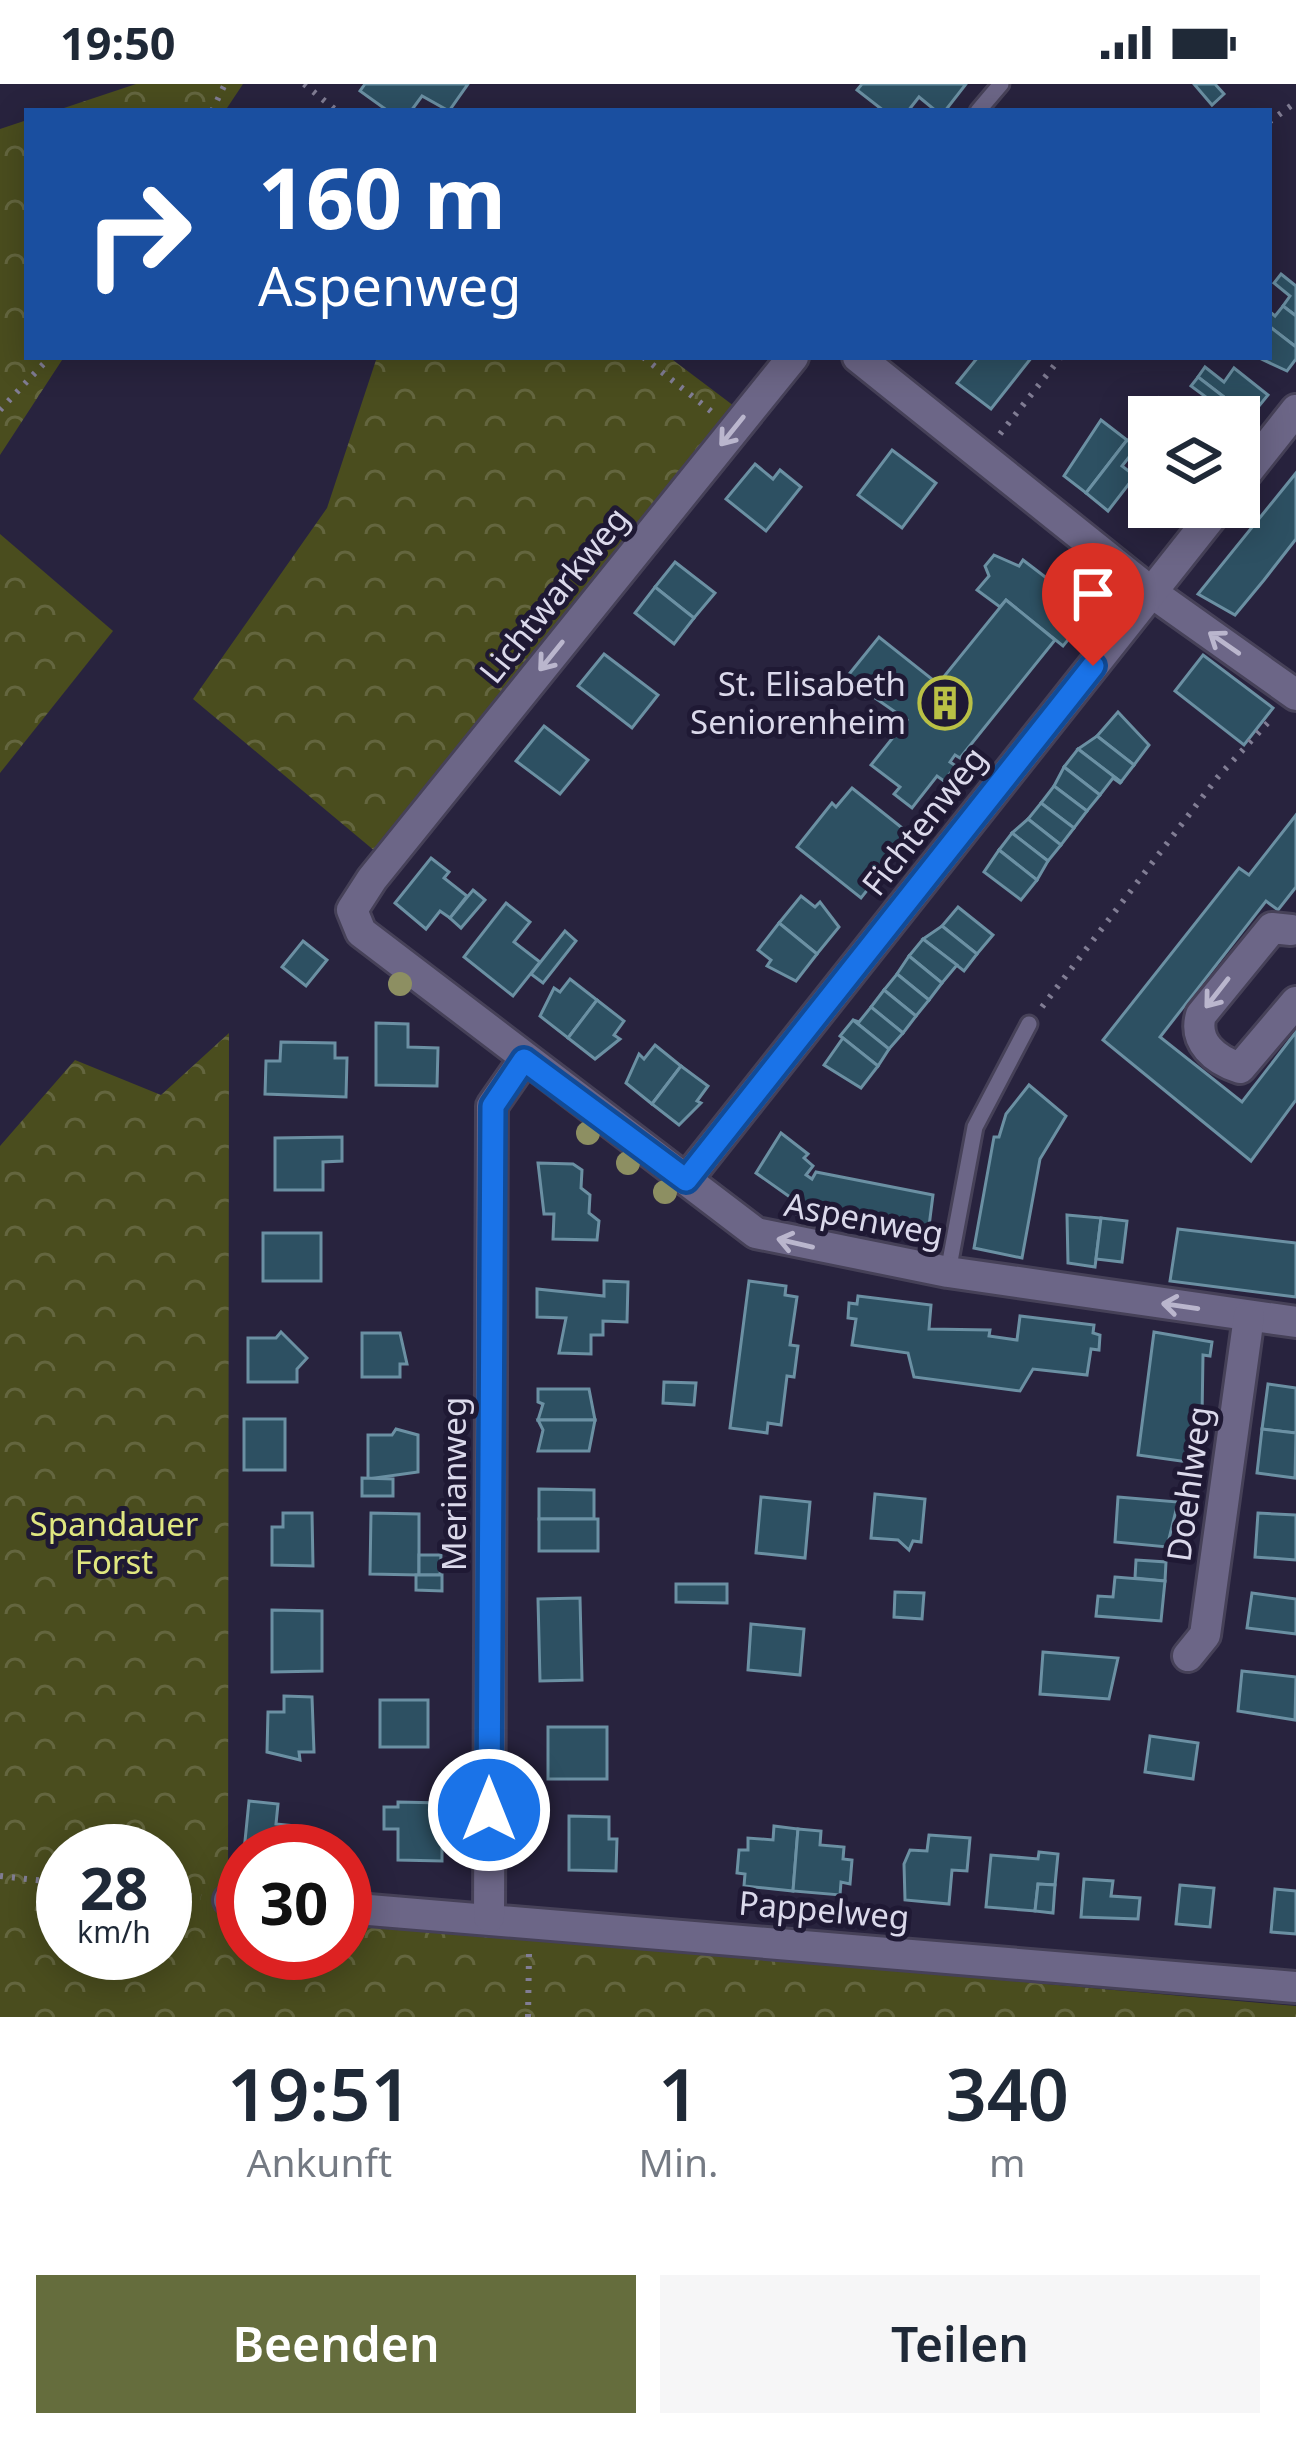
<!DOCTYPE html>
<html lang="de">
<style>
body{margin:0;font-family:"Noto Sans",sans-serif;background:#f6f6f7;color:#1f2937;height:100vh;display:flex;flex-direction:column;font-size:45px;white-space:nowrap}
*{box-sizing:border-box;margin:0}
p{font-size:39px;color:#747a83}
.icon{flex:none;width:66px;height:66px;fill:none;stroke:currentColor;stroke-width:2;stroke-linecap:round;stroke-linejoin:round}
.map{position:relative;height:1933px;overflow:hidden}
.panel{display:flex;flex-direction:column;background:#fff;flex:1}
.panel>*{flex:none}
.guide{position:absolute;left:24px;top:24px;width:1248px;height:252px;border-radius:0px;box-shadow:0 6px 30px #0003;background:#1a4fa0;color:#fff;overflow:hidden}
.controls{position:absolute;left:1128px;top:312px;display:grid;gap:24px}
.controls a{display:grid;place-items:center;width:132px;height:132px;border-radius:0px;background:#fff;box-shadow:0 6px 30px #0003;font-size:60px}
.speed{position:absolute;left:36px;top:1740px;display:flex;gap:24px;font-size:60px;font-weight:700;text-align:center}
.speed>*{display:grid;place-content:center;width:156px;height:156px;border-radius:50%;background:#fff;box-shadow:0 6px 30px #0003;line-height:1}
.speed small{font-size:30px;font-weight:400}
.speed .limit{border:18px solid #d22;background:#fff;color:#111}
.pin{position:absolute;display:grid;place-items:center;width:102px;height:102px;color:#fff;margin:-123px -51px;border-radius:50% 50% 50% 0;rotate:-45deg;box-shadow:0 0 12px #0007}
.pin .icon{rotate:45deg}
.me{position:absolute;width:132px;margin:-66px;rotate:0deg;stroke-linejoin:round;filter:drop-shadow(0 0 9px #0008)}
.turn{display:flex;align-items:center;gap:42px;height:252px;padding:0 36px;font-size:54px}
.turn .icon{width:156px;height:156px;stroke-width:2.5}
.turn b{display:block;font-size:84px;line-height:102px}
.eta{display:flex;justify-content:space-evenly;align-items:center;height:204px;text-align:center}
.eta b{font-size:72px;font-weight:600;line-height:84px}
.action{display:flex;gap:24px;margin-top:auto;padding:24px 36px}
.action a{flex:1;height:138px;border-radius:0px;background:#656d3d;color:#fff;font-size:48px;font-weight:600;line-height:138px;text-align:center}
.action a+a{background:#f6f6f7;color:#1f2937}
.status{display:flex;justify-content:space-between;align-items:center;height:84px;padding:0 60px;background:#fff;direction:ltr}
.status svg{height:33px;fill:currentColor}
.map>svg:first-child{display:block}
.forest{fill:url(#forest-crowns);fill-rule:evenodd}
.building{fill:#2d5062;stroke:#6b90a3;stroke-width:3}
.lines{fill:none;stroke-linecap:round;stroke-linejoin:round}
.lane-casing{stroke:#464158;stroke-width:21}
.street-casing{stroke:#464158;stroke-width:36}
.path{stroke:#817d94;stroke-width:6;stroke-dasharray:3 9;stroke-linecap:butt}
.lane{stroke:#6c6687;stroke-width:15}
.street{stroke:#6c6687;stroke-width:30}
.tree{fill:#8d8f62}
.oneway{stroke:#bab6cd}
.route-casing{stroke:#114b97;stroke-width:30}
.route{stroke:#1a73e8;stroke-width:21}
.labels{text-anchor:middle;stroke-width:10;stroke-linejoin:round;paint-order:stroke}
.street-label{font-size:33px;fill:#dbd9eb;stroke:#1f1934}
.poi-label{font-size:33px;fill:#dbd9eb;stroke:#1f1934;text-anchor:end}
.park-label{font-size:33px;fill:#e0e780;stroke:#1f1934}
</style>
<div class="status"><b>19:50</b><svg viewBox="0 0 49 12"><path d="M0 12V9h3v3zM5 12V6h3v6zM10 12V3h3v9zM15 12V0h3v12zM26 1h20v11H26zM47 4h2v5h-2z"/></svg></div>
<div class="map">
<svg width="1296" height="1933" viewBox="0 0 1296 1933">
<defs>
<pattern id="forest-crowns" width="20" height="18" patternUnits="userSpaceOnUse" patternTransform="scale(3)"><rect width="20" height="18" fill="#4a4d1e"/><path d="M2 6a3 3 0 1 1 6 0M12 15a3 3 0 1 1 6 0" fill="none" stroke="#64663f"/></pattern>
</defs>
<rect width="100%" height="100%" fill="#28233e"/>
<g class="forest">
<path d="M136 0H243L225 27H55Z"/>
<path d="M27 36V273H64L0 371V45Z"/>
<path d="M377 273H669L734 322 376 768 193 615 327 424Z"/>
<path d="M0 450 113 547 0 689Z"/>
<path d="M229 949 228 1827 243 1829V1869H345V1838L1296 1922V1933H0V1062L75 976 161 1011ZM63 1767H165V1869H63Z"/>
</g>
<g class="building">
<path d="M365 0H468L449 27 422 12 411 27H388L360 7Z"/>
<path d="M862 0H966L945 27H936L919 13 908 27H884L857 6Z"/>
<path d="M1194 0H1215L1224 10 1212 21Z"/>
<path d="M1281 190 1296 202V232L1283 222 1290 212 1274 199Z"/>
<path d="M1283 222 1296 232V263L1269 242V227L1275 232Z"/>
<path d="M1269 242 1296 263V275L1287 287 1257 273H1269Z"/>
<path d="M978 273H1032L991 325 957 299Z"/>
<path d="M1205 283 1224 298 1234 284 1268 311 1250 333 1198 293Z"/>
<path d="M1198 293 1250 333 1239 348V333H1207L1201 328 1210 316 1191 302Z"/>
<path d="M1159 314 1183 333H1165L1153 323Z"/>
<path d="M1101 336 1127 356 1086 409 1064 392Z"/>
<path d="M1127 356 1137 363 1122 382 1135 392 1108 427 1086 409Z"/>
<path d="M892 366 936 399 902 444 858 411Z"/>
<path d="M755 380 773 395 780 386 801 403 766 447 726 415Z"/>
<path d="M1296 389V455L1264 496 1235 531 1198 510Z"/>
<path d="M994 471 1019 482 1023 476 1091 528 1063 562 1006 516 1000 523 977 506 989 492 985 482Z"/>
<path d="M675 478 715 509 694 534 655 503Z"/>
<path d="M655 503 694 534 674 560 635 529Z"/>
<path d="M1006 516 1055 556 960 674 955 671 950 678 956 682 944 697 937 692 912 724 894 710 900 703 871 681 907 636 846 594 879 553 938 600Z"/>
<path d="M604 570 658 611 632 644 578 602Z"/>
<path d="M1203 571 1273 624 1244 661 1175 607Z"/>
<path d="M1118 628 1149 661 1134 681 1097 652Z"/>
<path d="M544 642 588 676 560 710 516 677Z"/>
<path d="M1097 652 1134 681 1121 698 1078 665Z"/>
<path d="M1078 665 1121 698 1120 699 1113 694 1100 711 1064 683Z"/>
<path d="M1064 683 1100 711 1087 727 1054 702Z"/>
<path d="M1054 702 1087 727 1074 744 1041 719Z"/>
<path d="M852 704 911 751 861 814 797 763 832 719 836 723Z"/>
<path d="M1041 719 1074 744 1061 761 1028 735Z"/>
<path d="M1296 731V803L1278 826 1266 817 1160 953 1242 1018 1296 948V1016L1251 1077 1103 956 1239 784 1249 791Z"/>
<path d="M1028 735 1061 761 1048 777 1012 749Z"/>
<path d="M1012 749 1048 777 1037 796 999 766Z"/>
<path d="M999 766 1037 796 1021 816 984 788Z"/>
<path d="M431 774 449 788 444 794 467 812 450 834 440 827 426 845 395 819Z"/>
<path d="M473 806 485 816 461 844 450 834Z"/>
<path d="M801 812 815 823 820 818 839 843 817 870 779 839Z"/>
<path d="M506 819 530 838 514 858 540 878 513 912 464 873Z"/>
<path d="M958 823 993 851 977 870 942 842Z"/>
<path d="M779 839 817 870 796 897 767 882 771 876 758 866Z"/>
<path d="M942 842 977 870 964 887 923 855Z"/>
<path d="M565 847 576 857 543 899 531 890Z"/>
<path d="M923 855 957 881 942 899 909 872Z"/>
<path d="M303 857 327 876 306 902 282 883Z"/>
<path d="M909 872 942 899 929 916 897 890Z"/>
<path d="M897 890 929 916 916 932 884 906Z"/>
<path d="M570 895 597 916 568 954 540 932 554 904 560 908Z"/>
<path d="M884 906 916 932 903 949 871 923Z"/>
<path d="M597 916 624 937 614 951 620 955 595 975 568 954Z"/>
<path d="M871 923 903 949 889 965 853 936 859 938Z"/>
<path d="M853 936 889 965 878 982 840 952Z"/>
<path d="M376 939 408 940V963L438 964 437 1002 376 1001Z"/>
<path d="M843 954 878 982 861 1004 824 981Z"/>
<path d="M281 958 335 959V974H347L346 1013 265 1010 266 977H280Z"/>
<path d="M655 961 681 982 652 1020 626 999 639 970 644 975Z"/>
<path d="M681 982 708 1002 697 1017 701 1019 679 1041 652 1020Z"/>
<path d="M1029 1001 1066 1032 1040 1075 1022 1174 974 1164 994 1053H999L1006 1030Z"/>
<path d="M781 1049 808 1070 804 1074 813 1082 806 1091 812 1095 816 1088 933 1111 927 1158 803 1135 795 1129 797 1118 756 1089Z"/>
<path d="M342 1053V1077L323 1078V1106H275V1054Z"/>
<path d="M538 1079 573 1080 582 1086 581 1104 590 1111 589 1129 599 1137 597 1156 553 1155 554 1130H544Z"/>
<path d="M1067 1131 1101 1134 1095 1183 1068 1179Z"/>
<path d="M1101 1134 1127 1137 1122 1178 1096 1175Z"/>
<path d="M1178 1145 1296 1159V1213L1170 1197Z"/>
<rect x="263" y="1149" width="58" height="48"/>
<path d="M604 1197 628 1198 627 1238 603 1237V1251H591V1270L559 1269 566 1234 537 1233V1205L604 1212Z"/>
<path d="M749 1197 786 1202 785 1211 797 1213 790 1261 798 1262 794 1293 787 1292 781 1341 768 1339 767 1349 730 1344Z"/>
<path d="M858 1212 931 1221 929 1245 990 1246 989 1252 1017 1256 1020 1232 1094 1241 1093 1249 1100 1251 1099 1266 1091 1265 1087 1291 1033 1285 1020 1307 914 1293 908 1269 852 1261 856 1235 848 1234 849 1219 857 1220Z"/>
<path d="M281 1248 307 1274 297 1285V1298H248V1254H276Z"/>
<path d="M1154 1248 1212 1258 1210 1272 1203 1271 1202 1333 1194 1332 1191 1360 1198 1361 1197 1375 1188 1378 1138 1371Z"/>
<path d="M362 1249H400L407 1280H400V1293H362Z"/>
<path d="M664 1298 696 1299 694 1321 663 1319Z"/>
<path d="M1268 1300 1296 1304V1349L1262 1345Z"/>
<path d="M538 1305H589L595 1336H538L543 1320 538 1318Z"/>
<rect x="244" y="1335" width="41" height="51"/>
<path d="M538 1336H595L589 1367H538L543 1346Z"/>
<path d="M396 1345 418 1351V1388L368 1395V1351H392Z"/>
<path d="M1262 1345 1296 1349 1295 1394 1257 1389Z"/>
<path d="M362 1394 393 1395V1412H362Z"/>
<path d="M539 1405 594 1406V1435H539Z"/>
<path d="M875 1410 925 1415 921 1458 913 1457 909 1466 898 1456 871 1454Z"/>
<path d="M761 1413 810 1418 805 1474 756 1469Z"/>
<path d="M1118 1413 1178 1418 1167 1463 1115 1458Z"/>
<path d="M283 1429H312L313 1482 272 1481V1443H283Z"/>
<path d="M371 1429 419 1430V1491L370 1490Z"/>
<path d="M1258 1429 1296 1431V1476L1255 1473Z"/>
<rect x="539" y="1435" width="59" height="32"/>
<path d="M419 1471H441L440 1491H419Z"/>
<path d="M1136 1476 1166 1478 1165 1497 1135 1494Z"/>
<path d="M416 1491H442V1507L416 1506Z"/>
<path d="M1115 1493 1165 1497 1161 1537 1096 1532 1098 1512 1113 1513Z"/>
<path d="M676 1500H727V1519L676 1518Z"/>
<path d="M895 1508 924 1509 922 1535 894 1533Z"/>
<path d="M1252 1509 1296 1515V1550L1247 1544Z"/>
<path d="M580 1514 582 1596 540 1597 538 1515Z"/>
<path d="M272 1526 322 1527V1587L272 1588Z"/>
<path d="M751 1540 804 1545 800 1591 748 1586Z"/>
<path d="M1043 1568 1118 1574 1109 1615 1040 1610Z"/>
<path d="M1242 1587 1296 1593 1295 1636 1238 1627Z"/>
<path d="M284 1612 312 1613 314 1668H299L300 1676 267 1668 268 1628H284Z"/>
<rect x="380" y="1616" width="48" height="47"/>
<rect x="548" y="1643" width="59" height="52"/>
<path d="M1150 1652 1198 1659 1193 1695 1145 1688Z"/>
<path d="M249 1717 278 1720 276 1740 297 1742 295 1767H244Z"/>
<path d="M398 1718 442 1719V1777L398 1776V1745H384V1723H398Z"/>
<path d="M569 1732 609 1733V1755H617L616 1787 569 1786Z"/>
<path d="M774 1742 798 1745 793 1807 744 1802 745 1790 737 1789 739 1766H748V1754L773 1756Z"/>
<path d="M798 1745 821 1747 820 1761 844 1763 843 1775 852 1776 850 1800 841 1798 840 1811 793 1807Z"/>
<path d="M929 1751 970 1754 967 1787 952 1786 949 1820 905 1816 904 1780 910 1766 927 1767Z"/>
<path d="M1039 1768 1058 1770 1055 1801 1038 1800 1035 1827 986 1823 991 1771 1038 1775Z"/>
<path d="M1084 1795 1113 1797 1111 1812 1140 1814 1138 1835 1081 1833Z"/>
<path d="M1038 1800 1055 1801 1053 1829 1035 1827Z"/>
<path d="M1180 1801 1214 1804 1210 1843 1176 1840Z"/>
<path d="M1275 1805 1296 1807V1850L1271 1848Z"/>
</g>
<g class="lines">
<g class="lane-casing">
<g id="lane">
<path d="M978 27 1001 0"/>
<path d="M948 1188 975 1043 1029 940"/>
</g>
</g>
<g class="street-casing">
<g id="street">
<path d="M793 273 372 795 352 826 361 848 756 1149 948 1188 1296 1238"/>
<path d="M858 273 1151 508 1296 611"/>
<path d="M1239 398 1296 326"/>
<path d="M1291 846 1272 844 1201 931C1193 958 1215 976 1240 984L1296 918"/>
<path d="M686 1096 1219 423"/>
<path d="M1188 1572 1205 1551 1249 1232"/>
<path d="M229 1816 243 1817"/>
<path d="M345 1824 1296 1903"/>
<path d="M489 1833 492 1022 524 976"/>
</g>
</g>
<g class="path">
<path d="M304 0 337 27"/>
<path d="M212 27 225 0"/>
<path d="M1269 38 1296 18"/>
<path d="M643 273 712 328"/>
<path d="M0 326 50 273"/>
<path d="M1000 350 1061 273"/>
<path d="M1042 923 1217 694 1273 633"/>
<path d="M0 1792 63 1799"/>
<path d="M165 1810 201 1813"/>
<path d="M528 1933 529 1870"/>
</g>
<use href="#lane" class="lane"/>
<use href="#street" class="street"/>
</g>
<g class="tree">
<circle cx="400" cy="900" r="12"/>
<circle cx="588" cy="1049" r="12"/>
<circle cx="628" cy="1079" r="12"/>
<circle cx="665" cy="1108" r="12"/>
</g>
<defs><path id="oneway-shaft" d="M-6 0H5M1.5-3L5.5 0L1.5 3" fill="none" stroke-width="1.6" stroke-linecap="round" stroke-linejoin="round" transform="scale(3)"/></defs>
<g class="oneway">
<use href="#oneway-shaft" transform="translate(732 347) rotate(129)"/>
<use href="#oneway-shaft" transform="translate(1224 559) rotate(-145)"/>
<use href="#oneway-shaft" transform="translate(551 572) rotate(129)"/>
<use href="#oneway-shaft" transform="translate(1217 909) rotate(128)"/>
<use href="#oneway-shaft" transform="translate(795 1159) rotate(-167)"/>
<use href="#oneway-shaft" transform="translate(1180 1222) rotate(-172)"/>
</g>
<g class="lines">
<g class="route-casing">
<path id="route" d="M489 1726 493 1022 524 976 686 1096 1093 582"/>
</g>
<use href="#route" class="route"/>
</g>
<defs>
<g id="building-ring" transform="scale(2.7)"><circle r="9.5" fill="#1f1934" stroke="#bac045" stroke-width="1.5"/><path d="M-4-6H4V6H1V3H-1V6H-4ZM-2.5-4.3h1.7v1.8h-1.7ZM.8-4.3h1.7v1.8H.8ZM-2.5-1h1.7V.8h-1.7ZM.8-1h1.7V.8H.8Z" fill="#bac045"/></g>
</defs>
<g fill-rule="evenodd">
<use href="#building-ring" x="945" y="619"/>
</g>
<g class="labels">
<g class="street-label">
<text transform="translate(554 511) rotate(-51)" y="12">Lichtwarkweg</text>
<text transform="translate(924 737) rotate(-52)" y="12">Fichtenweg</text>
<text transform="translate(864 1135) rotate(11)" y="12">Aspenweg</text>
<text transform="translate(454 1400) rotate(-90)" y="12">Merianweg</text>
<text transform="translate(1189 1400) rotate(-82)" y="12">Doehlweg</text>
<text transform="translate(824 1826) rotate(5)" y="12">Pappelweg</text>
</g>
<g class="poi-label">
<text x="906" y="612">St. Elisabeth<tspan x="906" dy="38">Seniorenheim</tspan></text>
</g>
<g class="park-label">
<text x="114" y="1452">Spandauer<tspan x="114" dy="38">Forst</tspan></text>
</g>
</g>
</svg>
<div class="controls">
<a><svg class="icon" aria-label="layers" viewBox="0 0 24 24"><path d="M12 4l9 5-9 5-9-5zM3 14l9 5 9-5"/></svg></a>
</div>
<div class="speed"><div>28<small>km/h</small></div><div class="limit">30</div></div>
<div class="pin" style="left:1093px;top:582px;background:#d93025"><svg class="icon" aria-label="arrive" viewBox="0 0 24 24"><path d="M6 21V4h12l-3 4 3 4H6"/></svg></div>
<svg class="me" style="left:489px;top:1726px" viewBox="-20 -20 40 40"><circle r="17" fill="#1a73e8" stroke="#fff" stroke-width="3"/><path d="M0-11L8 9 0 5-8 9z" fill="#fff"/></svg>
<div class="guide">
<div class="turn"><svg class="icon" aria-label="right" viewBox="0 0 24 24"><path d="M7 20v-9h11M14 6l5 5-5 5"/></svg><div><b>160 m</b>Aspenweg</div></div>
</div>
</div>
<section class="panel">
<div class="eta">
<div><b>19:51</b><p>Ankunft</p></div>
<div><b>1</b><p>Min.</p></div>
<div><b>340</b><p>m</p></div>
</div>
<div class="action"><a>Beenden</a><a>Teilen</a></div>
</section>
